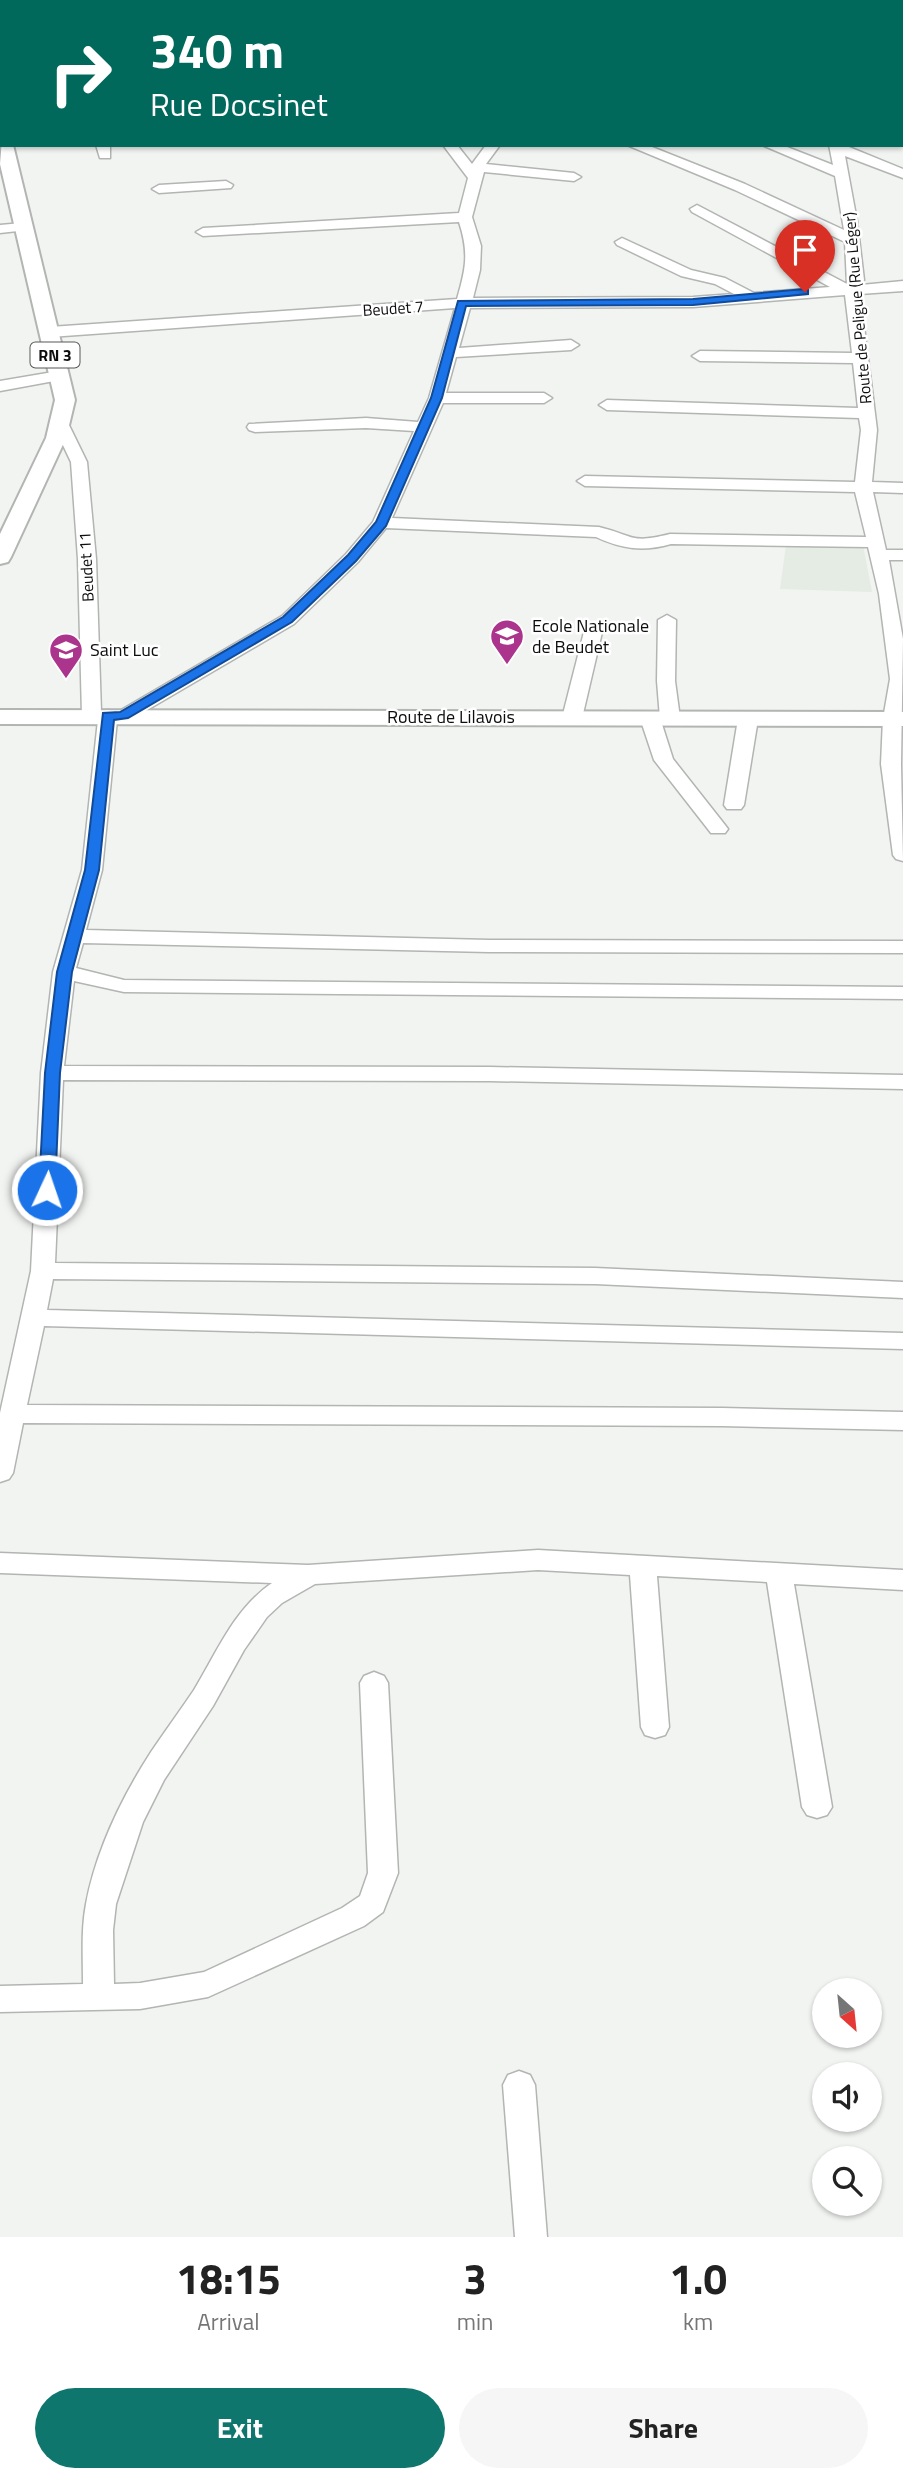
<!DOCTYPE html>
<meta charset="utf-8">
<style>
body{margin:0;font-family:"Titillium Web",sans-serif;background:#f6f6f6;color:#222;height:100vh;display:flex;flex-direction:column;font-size:26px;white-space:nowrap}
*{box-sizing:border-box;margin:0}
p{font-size:23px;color:#767676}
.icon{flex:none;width:38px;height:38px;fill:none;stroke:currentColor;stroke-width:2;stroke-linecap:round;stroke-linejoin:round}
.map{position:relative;height:2237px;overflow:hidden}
.side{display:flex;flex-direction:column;background:#fff;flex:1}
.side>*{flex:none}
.top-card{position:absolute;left:0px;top:0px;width:903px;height:147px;box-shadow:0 2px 5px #0004;background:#00695c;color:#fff;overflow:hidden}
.needle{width:46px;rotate:153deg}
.fabs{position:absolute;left:812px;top:1978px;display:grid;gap:14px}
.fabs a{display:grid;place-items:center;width:70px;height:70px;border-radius:50%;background:#fff;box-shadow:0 2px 5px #0004;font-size:35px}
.pin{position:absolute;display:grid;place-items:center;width:60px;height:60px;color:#fff;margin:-72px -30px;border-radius:50% 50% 50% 0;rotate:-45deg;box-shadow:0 0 7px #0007}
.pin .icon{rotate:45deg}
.me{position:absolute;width:77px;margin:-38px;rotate:3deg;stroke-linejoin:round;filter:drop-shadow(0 0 5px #0008)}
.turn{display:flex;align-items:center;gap:24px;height:147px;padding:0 35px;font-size:32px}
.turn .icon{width:91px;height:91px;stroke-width:2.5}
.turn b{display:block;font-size:49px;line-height:60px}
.eta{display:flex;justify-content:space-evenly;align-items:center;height:119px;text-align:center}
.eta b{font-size:42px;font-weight:700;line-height:49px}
.primary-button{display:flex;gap:14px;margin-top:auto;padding:14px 35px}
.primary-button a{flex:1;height:80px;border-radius:42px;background:#0f766e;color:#fff;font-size:28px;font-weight:700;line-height:80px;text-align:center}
.primary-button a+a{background:#f6f6f6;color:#222}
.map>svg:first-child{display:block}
.built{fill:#e4ece3}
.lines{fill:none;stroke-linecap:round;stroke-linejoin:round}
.minor-casing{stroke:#b2b5b2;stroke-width:3}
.major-casing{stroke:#b2b5b2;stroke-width:4}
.minor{fill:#fff;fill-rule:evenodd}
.major{fill:#fff;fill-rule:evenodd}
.route{fill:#1a73e8;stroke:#114b97;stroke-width:2}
.labels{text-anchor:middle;stroke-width:5;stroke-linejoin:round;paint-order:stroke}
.far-street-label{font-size:16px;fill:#0d0d0d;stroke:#fff}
.shield{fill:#fff;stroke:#565656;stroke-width:2}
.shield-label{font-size:16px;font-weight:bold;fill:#0d0d0d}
.poi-label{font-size:18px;fill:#0d0d0d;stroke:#fff;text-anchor:start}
.street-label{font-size:18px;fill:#0d0d0d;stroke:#fff}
</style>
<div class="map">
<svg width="903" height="2237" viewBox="0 0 903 2237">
<rect width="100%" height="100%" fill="#f2f4f2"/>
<path class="built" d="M786 545H863L872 592 780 589Z"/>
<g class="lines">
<g class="minor-casing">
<g id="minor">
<path d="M132 0H144L145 2H133Z"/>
<path d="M317 0H329L316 2Z"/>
<path d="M474 0H492L473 2Z"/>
<path d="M517 0H535L536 2H518Z"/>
<path d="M644 0H657L643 2Z"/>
<rect x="825" y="0" width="12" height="2"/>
<path d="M901 53 903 54V62L901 61Z"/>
<rect x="0" y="73" width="2" height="8"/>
<path d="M96 145H110V158H100Z"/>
<path d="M443 145H457L472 164 486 145H500L486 164 574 173 581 177 574 181 484 172 472 217 481 246 480 270 473 298 693 297 734 294 715 284 681 276 617 245 615 242 622 238 691 270 725 278 754 293 830 287 692 212 690 209 697 205 847 284 845 242 735 190 627 145H647L745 184 844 230 835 176 762 145H782L833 165 829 145H844L903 169V178L845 156 857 221 864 280 861 285 903 281V291L860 294 877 430 872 482 903 483V493L873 492 886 550H903V560H889L903 639 901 764 903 861 896 859 893 855 881 764 883 719 890 679 879 594 868 547 671 544C643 552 622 549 596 537L386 528 358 562 294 624 130 720H117L102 870 86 930 489 940 903 941V953L489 952 83 943 76 968 124 980 903 987V999L124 992 74 981 64 1066 490 1067 903 1075V1089L490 1081 63 1080 55 1263 595 1268 903 1282V1298L595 1284 53 1279 47 1310 903 1333V1349L44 1326 27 1405 722 1408 903 1412V1430L722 1426 23 1423 13 1473 9 1479 0 1482V1413L31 1271 41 1073 53 972 82 870 98 720H85L82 716 78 559 71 462 52 422 60 417 66 419 87 462 96 559 101 712 108 710 116 713 282 616 346 554 373 522 414 431 366 428 255 432 249 430 247 427 249 424 366 418 418 422 429 398 455 308 50 337 42 332 50 327 457 299C466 268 469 253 459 222L203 236 196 232 203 228 459 213 468 178ZM845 295 852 353 700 351 692 356 700 361 853 363 858 408 607 400 599 405 607 410 859 418 861 430 855 482 585 476 577 481 585 486 855 492 866 537 670 534C630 544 635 536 599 527L392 518 443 403H544L552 398 544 393H446L456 357 571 350 579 345 571 340 459 348 470 308 693 307Z"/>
<path d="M226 181 233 185 231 188 159 193 152 189 159 185Z"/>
<path d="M22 223 27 224 29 227 27 230 0 233V225Z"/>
<path d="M59 371 65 373 67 376 65 379 0 391V381Z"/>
<path d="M667 615 676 620 675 681 680 718 670 724 660 718 657 681 658 620Z"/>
<path d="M594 623 603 628 582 718 579 722H565L562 718 585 628Z"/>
<path d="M650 712 660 718 673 759 725 825 728 829 725 833H711L654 760 640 718Z"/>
<path d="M748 713 758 719 744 805 741 809H727L724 805 738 719Z"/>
<path d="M538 1550 903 1570V1590L794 1584 832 1807 827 1815 817 1818 807 1815 802 1807 767 1582 657 1576 669 1727 665 1735 655 1738 645 1735 641 1727 630 1575 538 1570 315 1584 282 1603 267 1617 244 1650 213 1706 164 1780 143 1822 116 1904 113 1930 114 1984 140 1983 204 1972 342 1908 360 1896 368 1873 360 1683 364 1676 374 1672 384 1676 388 1683 398 1873 383 1912 364 1926 208 1997 140 2009 0 2012V1986L83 1984C83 1958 81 1930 86 1904 96 1851 122 1797 151 1752 165 1731 180 1711 194 1690 217 1652 234 1609 272 1583L0 1573V1553L308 1565Z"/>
<path d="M519 2071 530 2075 535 2085 547 2237H515L503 2085 508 2075Z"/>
</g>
</g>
<g class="major-casing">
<g id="major">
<path d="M2 140V145H13L75 400 66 438 11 557 8 562 0 564V534L46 438 55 400 0 164Z"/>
<path d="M0 710 903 712V726L0 724Z"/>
</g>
</g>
<use href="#minor" class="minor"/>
<use href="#major" class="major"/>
</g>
<path class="route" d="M805 289 808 290V294L693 305 466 306 442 398 386 526 356 561 292 622 128 718 114 720 99 870 72 972 60 1073 55 1190 47 1195 41 1194 39 1190 45 1073 57 972 85 870 103 713 120 712 283 617 348 555 376 522 431 398 458 301 693 299Z"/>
<defs>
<g id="school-pin" transform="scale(1.75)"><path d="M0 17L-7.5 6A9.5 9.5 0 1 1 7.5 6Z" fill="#ab358d" stroke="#fff"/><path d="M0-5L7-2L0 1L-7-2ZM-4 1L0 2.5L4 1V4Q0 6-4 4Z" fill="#fff"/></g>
</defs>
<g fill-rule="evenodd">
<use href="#school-pin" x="507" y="636"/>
<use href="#school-pin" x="66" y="650"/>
</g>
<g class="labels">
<g class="far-street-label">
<text transform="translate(393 308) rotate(-4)" y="6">Beudet 7</text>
<text transform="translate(857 308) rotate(-95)" y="6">Route de Peligue (Rue Léger)</text>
<text transform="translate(86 567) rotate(-93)" y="6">Beudet 11</text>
</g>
<rect class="shield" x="30.5" y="342.5" width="49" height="25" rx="5"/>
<g class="shield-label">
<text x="55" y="361">RN 3</text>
</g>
<g class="poi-label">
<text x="532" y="632">Ecole Nationale<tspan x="532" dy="21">de Beudet</tspan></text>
<text x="90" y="656">Saint Luc</text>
</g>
<g class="street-label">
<text x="451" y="723">Route de Lilavois</text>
</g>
</g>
</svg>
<div class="fabs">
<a><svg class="needle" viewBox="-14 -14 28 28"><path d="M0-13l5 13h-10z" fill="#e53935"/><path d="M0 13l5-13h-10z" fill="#767676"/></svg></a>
<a><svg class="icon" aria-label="sound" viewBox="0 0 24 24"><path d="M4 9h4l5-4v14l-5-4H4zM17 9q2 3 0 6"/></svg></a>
<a><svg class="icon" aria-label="search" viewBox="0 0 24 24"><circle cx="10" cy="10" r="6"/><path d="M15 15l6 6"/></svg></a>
</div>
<div class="pin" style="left:805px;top:292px;background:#d93025"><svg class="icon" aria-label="arrive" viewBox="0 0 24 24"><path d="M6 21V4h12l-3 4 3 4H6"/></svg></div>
<svg class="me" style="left:47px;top:1190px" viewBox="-20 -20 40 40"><circle r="17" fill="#1a73e8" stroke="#fff" stroke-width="3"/><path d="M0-11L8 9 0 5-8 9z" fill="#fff"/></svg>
<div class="top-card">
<div class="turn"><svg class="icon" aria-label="right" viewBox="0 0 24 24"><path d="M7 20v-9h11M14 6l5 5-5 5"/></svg><div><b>340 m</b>Rue Docsinet</div></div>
</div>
</div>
<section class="side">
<div class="eta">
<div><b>18:15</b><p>Arrival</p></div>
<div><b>3</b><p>min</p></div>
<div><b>1.0</b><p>km</p></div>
</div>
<div class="primary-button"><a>Exit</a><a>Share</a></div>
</section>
